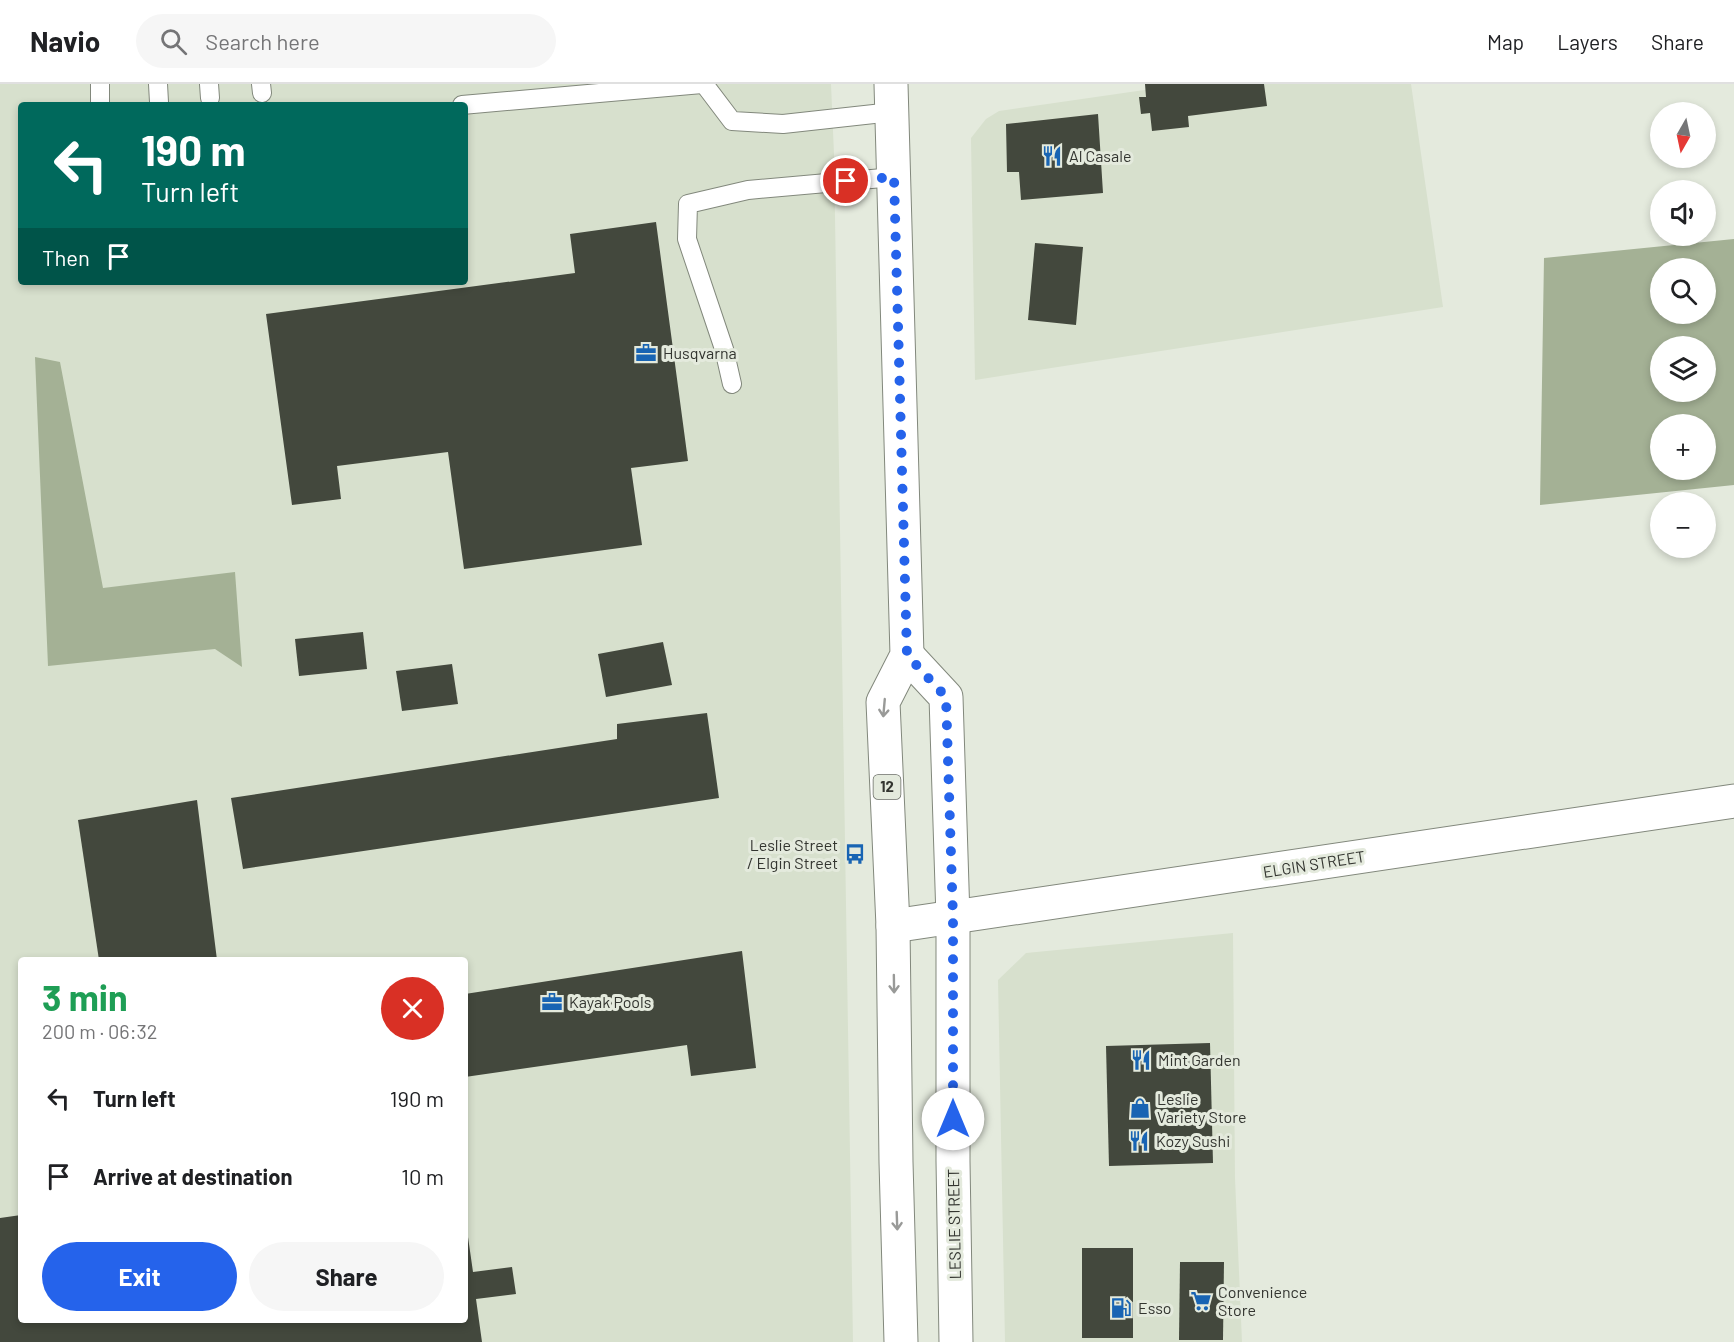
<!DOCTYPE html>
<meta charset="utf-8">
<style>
body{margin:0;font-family:Barlow,sans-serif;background:#f6f6f6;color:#202124;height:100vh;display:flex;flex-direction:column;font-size:22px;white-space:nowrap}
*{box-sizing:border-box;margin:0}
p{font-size:20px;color:#757577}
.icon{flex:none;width:33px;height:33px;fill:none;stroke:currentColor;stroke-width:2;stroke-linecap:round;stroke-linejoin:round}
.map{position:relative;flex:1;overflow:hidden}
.sheet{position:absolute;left:18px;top:873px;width:450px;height:366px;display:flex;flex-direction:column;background:#fff;border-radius:6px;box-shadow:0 3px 9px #0003}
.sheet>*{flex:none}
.top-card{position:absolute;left:18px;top:18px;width:450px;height:183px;border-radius:6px;box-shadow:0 3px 9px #0003;background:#00695c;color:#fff;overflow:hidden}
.needle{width:39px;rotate:189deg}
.fabs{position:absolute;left:1650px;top:18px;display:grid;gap:12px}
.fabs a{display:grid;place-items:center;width:66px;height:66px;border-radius:50%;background:#fff;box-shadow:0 3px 9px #0003;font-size:30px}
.pin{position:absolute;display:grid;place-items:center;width:51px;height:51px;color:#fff;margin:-26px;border:3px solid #fff;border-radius:50%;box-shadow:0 2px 6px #0007}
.me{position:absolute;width:66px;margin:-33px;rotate:0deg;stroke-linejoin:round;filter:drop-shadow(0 0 4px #0008)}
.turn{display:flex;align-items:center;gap:21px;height:126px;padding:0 24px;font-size:27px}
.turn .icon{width:78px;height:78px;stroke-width:2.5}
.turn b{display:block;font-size:42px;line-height:51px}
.then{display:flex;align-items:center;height:57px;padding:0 24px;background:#0003;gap:12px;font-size:22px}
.round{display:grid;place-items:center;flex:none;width:63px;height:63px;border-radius:32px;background:#f6f6f6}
.head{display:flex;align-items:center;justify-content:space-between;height:102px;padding:0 24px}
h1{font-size:36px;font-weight:700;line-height:45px;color:#1e9e55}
.button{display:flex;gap:12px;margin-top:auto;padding:12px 24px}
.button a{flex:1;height:69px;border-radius:36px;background:#2563eb;color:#fff;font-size:24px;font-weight:700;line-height:69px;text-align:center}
.button a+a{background:#f6f6f6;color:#202124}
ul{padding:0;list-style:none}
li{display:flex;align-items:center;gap:18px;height:78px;padding:0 24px}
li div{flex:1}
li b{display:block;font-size:22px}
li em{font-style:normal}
header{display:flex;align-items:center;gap:36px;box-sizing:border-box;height:84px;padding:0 30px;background:#fff;border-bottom:2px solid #e0e0e0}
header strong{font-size:28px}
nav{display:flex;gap:33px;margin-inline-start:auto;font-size:21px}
.search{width:420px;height:54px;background:#f6f6f6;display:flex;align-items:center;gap:15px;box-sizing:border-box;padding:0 21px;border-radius:33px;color:#757577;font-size:22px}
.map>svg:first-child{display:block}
.built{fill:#d7e0cd;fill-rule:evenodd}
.forest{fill:#a4b195;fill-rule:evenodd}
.building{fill:#43483d}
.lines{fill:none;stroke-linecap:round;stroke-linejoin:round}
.service-casing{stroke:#82887c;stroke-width:20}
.tertiary-casing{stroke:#82887c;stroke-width:35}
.primary-casing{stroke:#82887c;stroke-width:35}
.service{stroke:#fff;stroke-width:18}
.tertiary{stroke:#fff;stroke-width:33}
.primary{stroke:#fff;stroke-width:33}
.oneway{stroke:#999a98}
.route{stroke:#2563eb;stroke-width:10;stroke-dasharray:0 18}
.labels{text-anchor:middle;stroke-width:6;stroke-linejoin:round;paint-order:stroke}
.shield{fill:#e4eadd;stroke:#686b64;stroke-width:1.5}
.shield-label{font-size:15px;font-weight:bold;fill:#333530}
.poi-label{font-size:16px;fill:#333530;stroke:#e4eadd;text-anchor:start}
.street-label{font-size:16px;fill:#333530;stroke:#e4eadd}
</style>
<header>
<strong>Navio</strong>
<div class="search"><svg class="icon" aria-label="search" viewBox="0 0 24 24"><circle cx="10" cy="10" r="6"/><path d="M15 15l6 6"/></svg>Search here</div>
<nav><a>Map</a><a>Layers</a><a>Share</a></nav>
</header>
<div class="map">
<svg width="1734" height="1258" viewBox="0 0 1734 1258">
<rect width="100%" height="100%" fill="#e4eadd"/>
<g class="built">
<path d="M0 0H831L834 70 853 1258H0ZM21 21H465V198H21ZM21 876H465V1236H21Z"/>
<path d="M1186 0H1411L1443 223 975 296 971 54 986 35 999 27Z"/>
<path d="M1233 849 1235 1094 1242 1258H1005L998 896 1026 869Z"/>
</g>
<g class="forest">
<path d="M1734 155V401L1540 421 1544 174ZM1660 184H1706V230H1660ZM1660 262H1706V308H1660ZM1660 340H1706V386H1660Z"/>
<path d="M35 273 60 278 103 504 235 488 242 583 215 565 48 582Z"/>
</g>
<g class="building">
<path d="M1145 0H1264L1267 22 1188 32 1189 43 1152 47 1150 29 1141 30 1139 13H1146Z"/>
<path d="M1098 30 1103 109 1021 116 1019 88H1007L1006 40Z"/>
<path d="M656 138 688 377 631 384 642 461 464 485 448 368 337 382 341 415 292 421 266 230 575 189 570 150Z"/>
<path d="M1035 159 1083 163 1076 241 1028 236Z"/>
<path d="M363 548 367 585 299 592 295 555Z"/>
<path d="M663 558 672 601 606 613 598 570Z"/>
<path d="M452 580 458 620 402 627 396 587Z"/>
<path d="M707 629 719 714 243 785 231 714 617 655V640Z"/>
<path d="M197 716 217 876H99L78 736Z"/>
<path d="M742 867 756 984 691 992 687 961 465 993V910Z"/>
<path d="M1210 959 1213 1079 1109 1082 1106 962Z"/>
<path d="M21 1131V1236H465L466 1139 473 1188 512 1183 516 1210 476 1215 482 1258H0V1134Z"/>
<rect x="1082" y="1164" width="51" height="90"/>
<path d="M1180 1178H1224L1223 1256H1179Z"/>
</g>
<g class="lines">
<g class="service-casing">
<g id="service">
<path d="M100 0V21"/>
<path d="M158 0 159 18"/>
<path d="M209 0 210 14"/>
<path d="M261 0 262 9"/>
<path d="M704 0 732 37 783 40 892 28"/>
<path d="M462 21 702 0"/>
<path d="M732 300 724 265 687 155 688 120 748 106 894 93"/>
</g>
</g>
<g class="tertiary-casing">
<path id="tertiary" d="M893 842 1734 717"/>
</g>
<g class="primary-casing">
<g id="primary">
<path d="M891 0 907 571 883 618 893 842 896 1078 901 1258"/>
<path d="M907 571 946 613 953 834V1077L956 1258"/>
</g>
</g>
<use href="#service" class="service"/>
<use href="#tertiary" class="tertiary"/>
<use href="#primary" class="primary"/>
</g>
<defs><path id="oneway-shaft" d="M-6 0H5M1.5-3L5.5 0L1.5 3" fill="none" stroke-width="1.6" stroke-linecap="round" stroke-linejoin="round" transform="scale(1.5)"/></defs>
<g class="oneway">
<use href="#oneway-shaft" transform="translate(884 624) rotate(95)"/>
<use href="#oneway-shaft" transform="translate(894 900) rotate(89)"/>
<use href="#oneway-shaft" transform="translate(897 1137) rotate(88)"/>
</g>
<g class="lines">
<path class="route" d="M846 97 894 93 907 571 946 613 953 834V1035"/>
</g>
<defs>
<g id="restaurant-bare" transform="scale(1.62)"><path d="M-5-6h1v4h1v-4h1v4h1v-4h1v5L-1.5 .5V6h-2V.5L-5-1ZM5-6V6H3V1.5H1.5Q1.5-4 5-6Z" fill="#1864b3" stroke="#e4eadd" stroke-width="2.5" paint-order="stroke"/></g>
<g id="office-bare" transform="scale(1.62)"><path d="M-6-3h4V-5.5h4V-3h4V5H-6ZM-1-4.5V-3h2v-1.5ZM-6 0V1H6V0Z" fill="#1864b3" stroke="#e4eadd" stroke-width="2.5" paint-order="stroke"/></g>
<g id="bus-bare" transform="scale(1.62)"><path d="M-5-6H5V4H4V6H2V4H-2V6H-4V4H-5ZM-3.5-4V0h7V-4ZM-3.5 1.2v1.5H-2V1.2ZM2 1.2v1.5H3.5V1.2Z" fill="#1864b3" stroke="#e4eadd" stroke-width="2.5" paint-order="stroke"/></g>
<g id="shop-bare" transform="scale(1.62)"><path d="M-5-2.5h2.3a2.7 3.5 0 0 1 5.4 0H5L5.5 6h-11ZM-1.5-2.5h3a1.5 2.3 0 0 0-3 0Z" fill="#1864b3" stroke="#e4eadd" stroke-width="2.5" paint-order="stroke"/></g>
<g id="supermarket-bare" transform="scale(1.62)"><path d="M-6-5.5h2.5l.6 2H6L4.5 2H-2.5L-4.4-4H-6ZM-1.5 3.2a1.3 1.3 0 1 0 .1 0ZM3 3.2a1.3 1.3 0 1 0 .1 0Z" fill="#1864b3" stroke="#e4eadd" stroke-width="2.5" paint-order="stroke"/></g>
<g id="fuel-bare" transform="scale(1.62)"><path d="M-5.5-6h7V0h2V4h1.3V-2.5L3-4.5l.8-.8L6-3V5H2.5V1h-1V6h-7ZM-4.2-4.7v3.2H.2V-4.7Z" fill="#1864b3" stroke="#e4eadd" stroke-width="2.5" paint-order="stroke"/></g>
</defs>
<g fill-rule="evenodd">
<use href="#restaurant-bare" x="1052" y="72"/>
<use href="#office-bare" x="646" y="269"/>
<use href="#bus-bare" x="855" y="770"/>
<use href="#office-bare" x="552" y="918"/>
<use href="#restaurant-bare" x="1141" y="976"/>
<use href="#shop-bare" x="1140" y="1024"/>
<use href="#restaurant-bare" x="1139" y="1057"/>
<use href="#supermarket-bare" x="1201" y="1217"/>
<use href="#fuel-bare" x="1121" y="1224"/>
</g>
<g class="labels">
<rect class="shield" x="873.5" y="691" width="27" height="24" rx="4.5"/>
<g class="shield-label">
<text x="887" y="708">12</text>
</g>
<g class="poi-label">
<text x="1069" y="78">Al Casale</text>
<text x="663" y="275">Husqvarna</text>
<text x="838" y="767" text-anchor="end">Leslie Street<tspan x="838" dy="18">/ Elgin Street</tspan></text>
<text x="569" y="924">Kayak Pools</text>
<text x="1158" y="982">Mint Garden</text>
<text x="1157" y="1021">Leslie<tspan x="1157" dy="18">Variety Store</tspan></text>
<text x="1156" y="1063">Kozy Sushi</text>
<text x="1218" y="1214">Convenience<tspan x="1218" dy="18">Store</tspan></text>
<text x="1138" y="1230">Esso</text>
</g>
<g class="street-label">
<text transform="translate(1314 780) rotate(-9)" y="6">ELGIN STREET</text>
<text transform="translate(954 1140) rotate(-91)" y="6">LESLIE STREET</text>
</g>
</g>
</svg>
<div class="fabs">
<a><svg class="needle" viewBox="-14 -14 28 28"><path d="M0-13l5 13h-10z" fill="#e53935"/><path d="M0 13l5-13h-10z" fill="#757577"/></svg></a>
<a><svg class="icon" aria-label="sound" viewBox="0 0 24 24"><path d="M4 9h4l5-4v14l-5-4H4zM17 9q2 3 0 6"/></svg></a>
<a><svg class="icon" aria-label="search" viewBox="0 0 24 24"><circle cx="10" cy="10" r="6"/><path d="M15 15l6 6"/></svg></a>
<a><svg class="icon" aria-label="layers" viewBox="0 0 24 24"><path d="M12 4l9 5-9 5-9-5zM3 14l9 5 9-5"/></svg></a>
<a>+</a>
<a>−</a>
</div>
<div class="pin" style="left:846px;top:97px;background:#d93025"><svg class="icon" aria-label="arrive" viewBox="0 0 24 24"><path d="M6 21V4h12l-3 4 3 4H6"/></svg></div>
<svg class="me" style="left:953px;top:1035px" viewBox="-20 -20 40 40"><circle r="19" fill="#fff"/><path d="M0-13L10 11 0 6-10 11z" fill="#2563eb"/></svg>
<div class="top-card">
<div class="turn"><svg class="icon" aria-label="left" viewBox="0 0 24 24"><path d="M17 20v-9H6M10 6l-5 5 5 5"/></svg><div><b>190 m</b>Turn left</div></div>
<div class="then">Then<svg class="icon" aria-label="arrive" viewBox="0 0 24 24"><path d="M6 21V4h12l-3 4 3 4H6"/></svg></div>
</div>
<section class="sheet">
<div class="head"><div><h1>3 min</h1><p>200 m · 06:32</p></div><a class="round" style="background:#d93025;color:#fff"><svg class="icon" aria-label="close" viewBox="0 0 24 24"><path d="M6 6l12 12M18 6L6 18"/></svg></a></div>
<ul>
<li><svg class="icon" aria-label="left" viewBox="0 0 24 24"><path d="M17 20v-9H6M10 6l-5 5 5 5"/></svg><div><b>Turn left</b></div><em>190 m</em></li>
<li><svg class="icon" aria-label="arrive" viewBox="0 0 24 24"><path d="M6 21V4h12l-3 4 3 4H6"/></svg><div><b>Arrive at destination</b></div><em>10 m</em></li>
</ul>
<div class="button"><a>Exit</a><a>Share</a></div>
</section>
</div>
